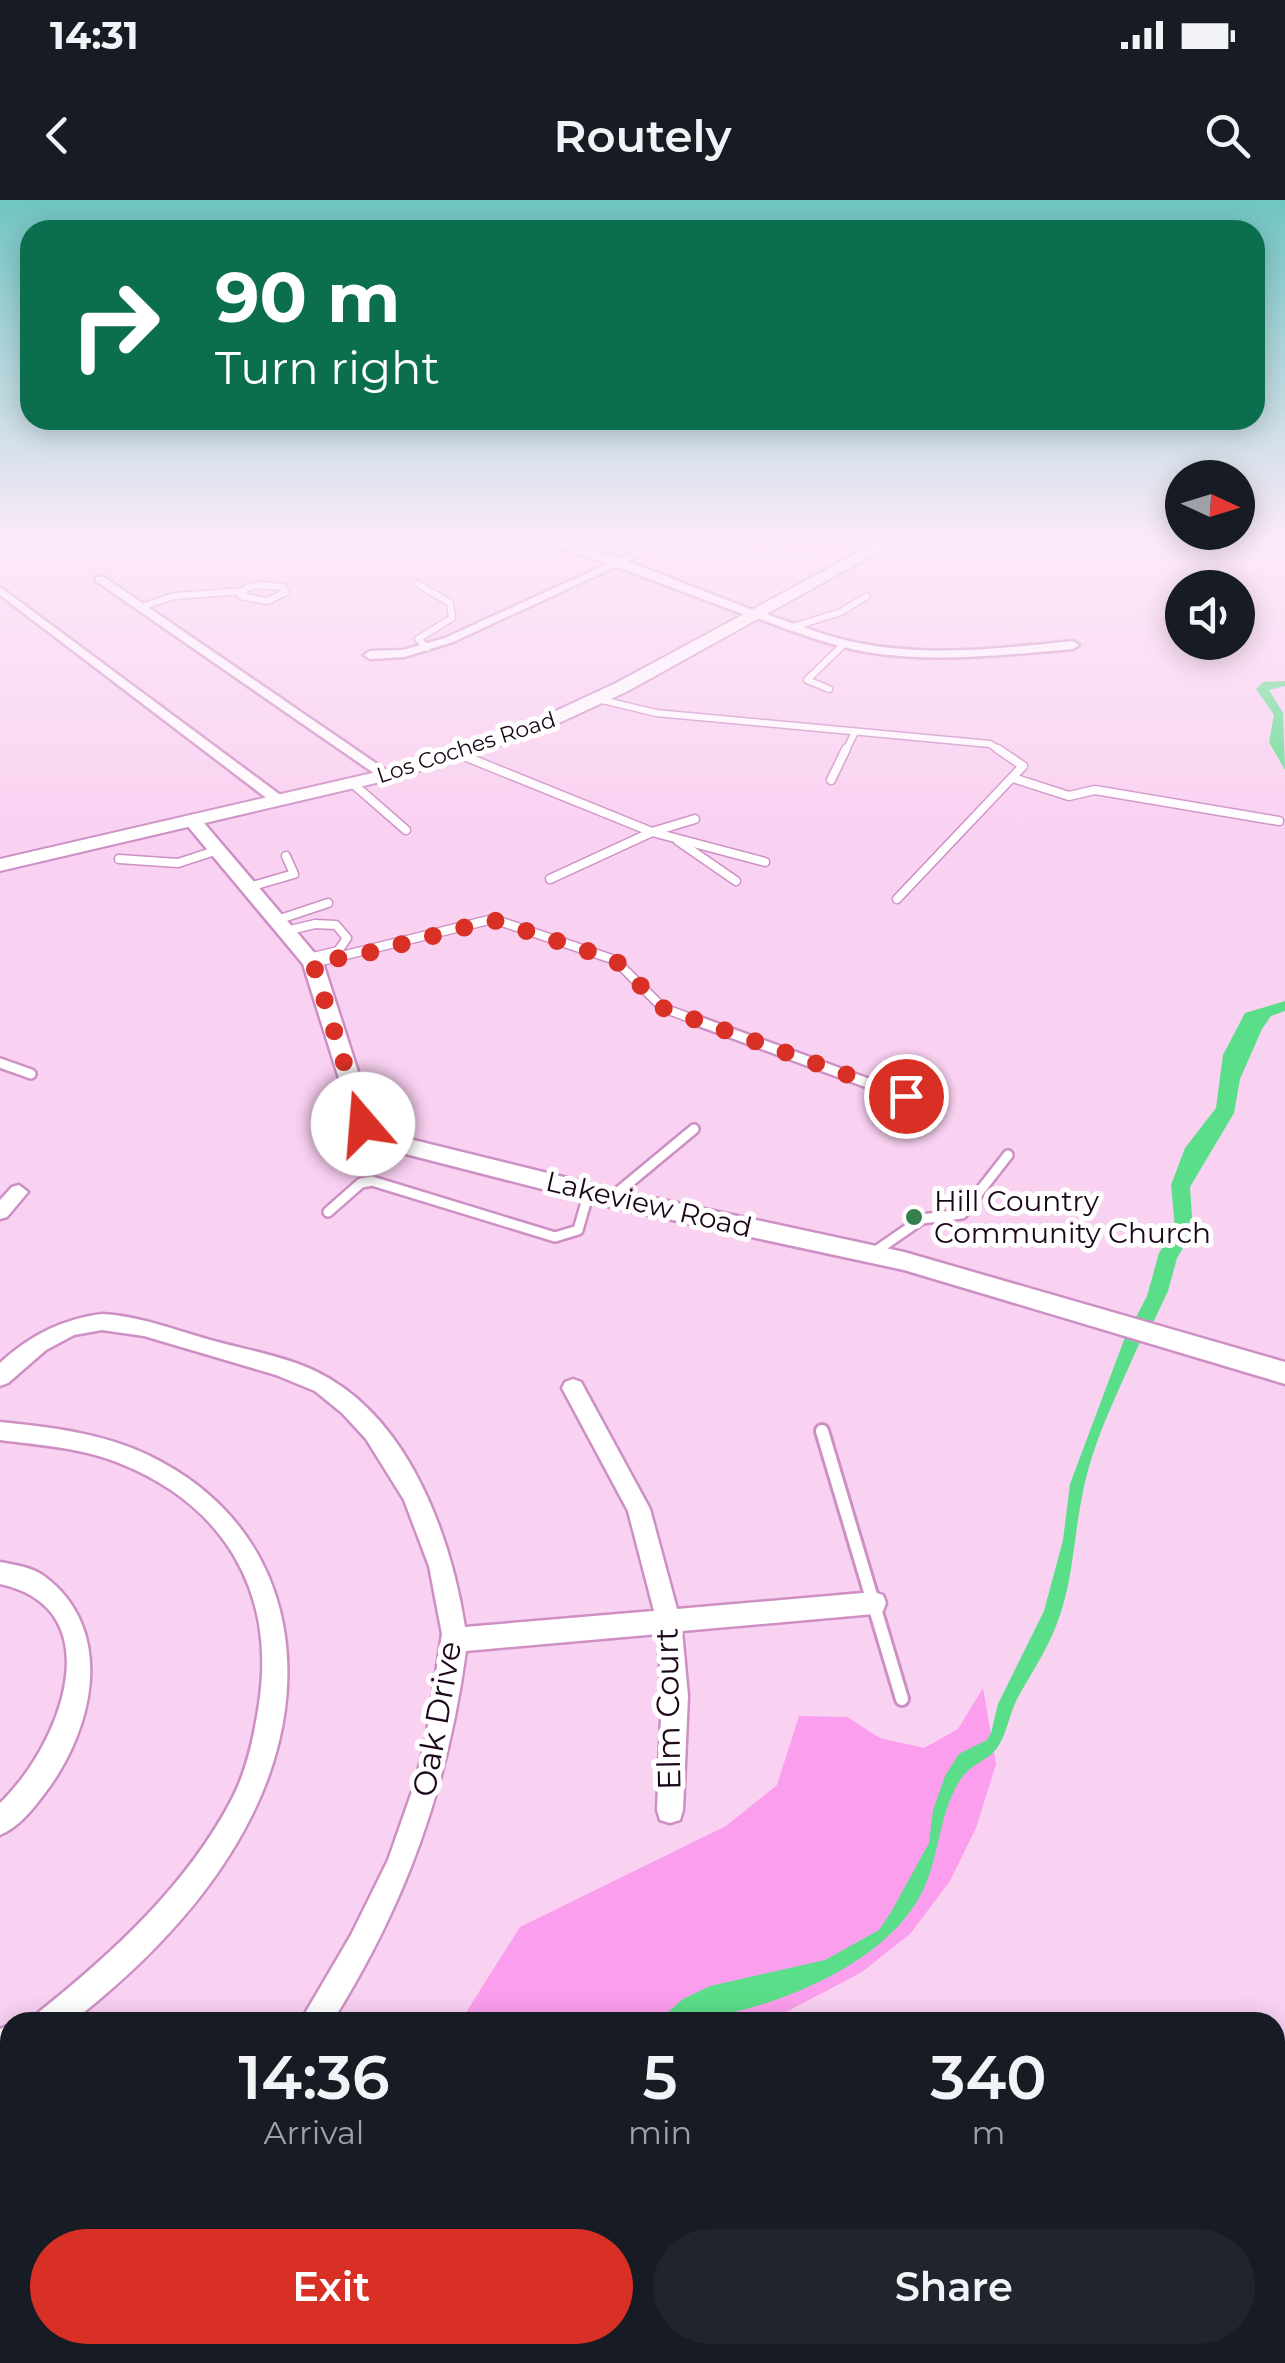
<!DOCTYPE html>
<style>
body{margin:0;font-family:Montserrat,sans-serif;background:#20242c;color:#f1f3f6;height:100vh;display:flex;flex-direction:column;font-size:38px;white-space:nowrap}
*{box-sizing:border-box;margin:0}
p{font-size:32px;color:#9ea1a6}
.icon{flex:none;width:55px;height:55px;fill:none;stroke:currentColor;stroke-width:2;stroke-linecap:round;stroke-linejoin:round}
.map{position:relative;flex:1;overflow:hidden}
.details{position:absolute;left:0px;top:1812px;width:1285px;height:352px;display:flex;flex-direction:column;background:#171b24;border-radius:30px 30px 0 0;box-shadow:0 5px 25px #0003}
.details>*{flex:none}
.guide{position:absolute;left:20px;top:20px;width:1245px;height:210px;border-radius:30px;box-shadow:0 5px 25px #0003;background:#0b6e4f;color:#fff;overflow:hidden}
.needle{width:65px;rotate:94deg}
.buttons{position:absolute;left:1165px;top:260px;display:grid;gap:20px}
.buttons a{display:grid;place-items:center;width:90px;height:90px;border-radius:50%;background:#171b24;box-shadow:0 5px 25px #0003;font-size:50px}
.pin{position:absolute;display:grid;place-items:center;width:85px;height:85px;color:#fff;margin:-42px;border:5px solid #fff;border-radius:50%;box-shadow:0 2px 10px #0007}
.me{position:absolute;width:110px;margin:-55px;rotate:342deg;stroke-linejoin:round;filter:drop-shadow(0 0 8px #0008)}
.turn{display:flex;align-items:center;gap:35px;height:210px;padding:0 30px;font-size:45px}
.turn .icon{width:130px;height:130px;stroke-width:2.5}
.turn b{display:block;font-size:70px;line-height:85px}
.eta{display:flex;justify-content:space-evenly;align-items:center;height:170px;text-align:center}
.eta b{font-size:60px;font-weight:600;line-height:70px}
.cta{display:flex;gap:20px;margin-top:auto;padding:20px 30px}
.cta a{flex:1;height:115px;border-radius:60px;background:#d93025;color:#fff;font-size:40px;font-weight:600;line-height:115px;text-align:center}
.cta a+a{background:#20242c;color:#f1f3f6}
.status{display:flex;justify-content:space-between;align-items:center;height:70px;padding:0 50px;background:#171b24;direction:ltr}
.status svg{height:28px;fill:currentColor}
header{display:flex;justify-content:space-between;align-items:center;height:130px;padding:0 30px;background:#171b24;font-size:45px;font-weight:600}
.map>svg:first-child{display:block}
.green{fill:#fc9eee}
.water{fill:#5bde89}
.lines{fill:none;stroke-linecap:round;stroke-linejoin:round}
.service-far4-casing{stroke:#ce90c4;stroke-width:9}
.service-far3-casing{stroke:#ce90c4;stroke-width:11}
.service-far2-casing{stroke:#ce90c4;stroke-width:14}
.service-far1-casing{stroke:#ce90c4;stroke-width:18}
.service-casing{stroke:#ce90c4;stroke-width:20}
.minor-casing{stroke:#ce90c4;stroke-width:5}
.tertiary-casing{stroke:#ce90c4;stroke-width:5}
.secondary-casing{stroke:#ce90c4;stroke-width:4}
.service-far4{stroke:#fff;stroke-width:6}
.service-far3{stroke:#fff;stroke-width:8}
.service-far2{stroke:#fff;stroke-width:9}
.service-far1{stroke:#fff;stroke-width:12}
.service{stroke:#fff;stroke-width:15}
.minor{fill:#fff;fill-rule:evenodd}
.tertiary{fill:#fff;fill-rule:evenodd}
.secondary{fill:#fff;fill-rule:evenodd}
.route{stroke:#d93025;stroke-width:18;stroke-dasharray:0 32.4}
.poi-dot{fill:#34804f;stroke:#fff;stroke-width:4}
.labels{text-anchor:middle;stroke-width:10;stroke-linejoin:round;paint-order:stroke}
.far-street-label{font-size:22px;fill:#1c0619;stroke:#fff}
.poi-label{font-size:28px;fill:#1c0619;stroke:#fff;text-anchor:start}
.street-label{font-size:28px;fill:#1c0619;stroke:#fff}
.near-street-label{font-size:32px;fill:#1c0619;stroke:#fff}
</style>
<div class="status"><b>14:31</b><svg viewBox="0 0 49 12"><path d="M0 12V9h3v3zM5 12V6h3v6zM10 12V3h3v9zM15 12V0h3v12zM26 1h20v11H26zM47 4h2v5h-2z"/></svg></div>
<header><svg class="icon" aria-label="back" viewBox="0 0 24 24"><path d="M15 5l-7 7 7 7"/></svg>Routely<svg class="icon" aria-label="search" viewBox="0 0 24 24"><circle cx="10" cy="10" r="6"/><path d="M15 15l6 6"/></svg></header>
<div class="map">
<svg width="1285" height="2163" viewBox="0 0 1285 2163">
<rect width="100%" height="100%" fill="#f9d1f1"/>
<g class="green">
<path d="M734 337H869L834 356 769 344 753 352 745 349 749 340Z"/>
<path d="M983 1488 996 1564 976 1628 950 1681 910 1734 862 1772 767 1822H460L520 1727 726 1626 777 1585 799 1516 847 1517 880 1538 924 1548 958 1529Z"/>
<path d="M167 2155H470L463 2163H161Z"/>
</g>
<g class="water">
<path d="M1285 481V486L1269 490 1283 513 1285 570 1269 542 1274 515 1256 489 1263 482Z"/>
<path d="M1285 801V811L1271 816 1262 829 1240 879 1234 913 1190 987 1193 1031 1177 1058 1168 1091 1151 1127 1134 1121 1147 1096 1159 1053 1175 1028 1171 985 1185 948 1216 908 1223 855 1245 813Z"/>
<path d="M1127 1132 1142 1137C1121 1187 1093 1239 1083 1292 1073 1338 1074 1381 1056 1426 1046 1452 1030 1475 1017 1499 1009 1515 1007 1534 997 1548 984 1565 969 1561 955 1589 937 1623 939 1667 916 1703 870 1777 741 1822 657 1822L683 1799 710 1786 825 1760 879 1730 891 1712 929 1643 933 1610 945 1576 959 1554 987 1540 991 1533 998 1504 1044 1411 1063 1340 1070 1284Z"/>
</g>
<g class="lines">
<g class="service-far4-casing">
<g id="service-far4">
<path d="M418 384 450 403 452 418 418 439 427 448"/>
<path d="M261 385 283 387 286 392 267 401 241 396 246 388Z"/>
<path d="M141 407 174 396 244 391"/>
<path d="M793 427 841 412 867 396"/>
<path d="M829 489 807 480 844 444"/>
<path d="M598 499 656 513 990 544 1002 552"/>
<path d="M845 552 855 532"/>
</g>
</g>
<g class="service-far3-casing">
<g id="service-far3">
<path d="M459 554 652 632 765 662"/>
<path d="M1013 578 1069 596 1095 590 1279 621"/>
<path d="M831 580 846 549"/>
<path d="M352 583 406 630"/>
<path d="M678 641 736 681"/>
<path d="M119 659 178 663 218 650"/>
<path d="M550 679 652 632 695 619"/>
<path d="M249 687 294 674 286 656"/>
<path d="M897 699 1023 566 998 549"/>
<path d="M277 720 328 703"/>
<path d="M286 731 315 724 336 725 347 738 338 751 309 758"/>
<path d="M313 763 493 719 615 760 663 808 704 823"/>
</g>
</g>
<g class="service-far2-casing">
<g id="service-far2">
<path d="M698 821 906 897 922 876"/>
<path d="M0 863 31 874"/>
<path d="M612 997 694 929"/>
<path d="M328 1012 361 983 372 981 555 1037 578 1030 589 992"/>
<path d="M873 1053 922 1019 962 1014 1008 955"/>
</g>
</g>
<g class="service-far1-casing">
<path id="service-far1" d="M822 1231 902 1499"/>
</g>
<g class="service-casing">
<g id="service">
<path d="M1061 2155 1063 2163"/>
<path d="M734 2163 739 2155"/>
<path d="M876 2163 901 2158 1012 2163"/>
</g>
</g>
<g class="minor-casing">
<g id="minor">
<path d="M662 339 671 341 453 442 404 457 370 459 364 455 370 451 403 450 445 438Z"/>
<path d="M96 377H104L393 575 381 578 96 381Z"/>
<path d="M0 387 283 597V603H273L0 395Z"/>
<path d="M753 410C790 421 826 438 864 444 933 457 1004 448 1073 441L1079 445 1073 449C1004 455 935 463 866 452 826 445 787 429 749 415L747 413Z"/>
<path d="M19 985 28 992 7 1017 0 1019V1000L12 987Z"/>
<path d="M102 1114C141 1116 177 1131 214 1141 251 1151 296 1158 330 1179 412 1228 451 1338 465 1427L654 1411 628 1311 562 1188 565 1182 573 1179 581 1182 650 1309 677 1409 874 1392 883 1395 886 1403 883 1411 874 1414 682 1431 688 1496 683 1610 680 1620 670 1623 660 1620 657 1610 662 1496 658 1434 466 1451C447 1589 406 1704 332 1822H300L351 1735 388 1660 415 1583 426 1539 442 1434 429 1366 404 1300 366 1239 342 1213 315 1191 276 1175 144 1136 102 1130 74 1135 46 1150 8 1183 0 1186V1163C29 1136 62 1119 102 1114Z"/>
<path d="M0 1222C50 1227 102 1233 148 1255 294 1325 320 1480 251 1617 210 1699 143 1766 72 1822H34L39 1812C114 1752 187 1685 232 1599 247 1570 254 1537 259 1504 276 1393 225 1305 119 1263 82 1248 40 1245 0 1240Z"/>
<path d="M0 1362C15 1365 32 1367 44 1376 117 1430 93 1530 45 1593 33 1609 19 1627 0 1635V1603C59 1547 115 1409 0 1384Z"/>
<path d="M10 1825V1856L0 1860V1829Z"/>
<path d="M10 2082V2118L0 2122V2086Z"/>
</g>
</g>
<g class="tertiary-casing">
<g id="tertiary">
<path d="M525 337H546L622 359 760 413 748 416 612 365Z"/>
<path d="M192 615 198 616 323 763 377 931 612 989 904 1052 1285 1162V1184L904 1070 612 1007 359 942 303 764 186 624 183 620Z"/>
</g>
</g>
<g class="secondary-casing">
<path id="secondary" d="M887 337H905L628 491 533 535 393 579 0 671V659L381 571 521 527 616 483Z"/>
</g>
<use href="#service-far4" class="service-far4"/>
<use href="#service-far3" class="service-far3"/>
<use href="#service-far2" class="service-far2"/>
<use href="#service-far1" class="service-far1"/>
<use href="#service" class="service"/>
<use href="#minor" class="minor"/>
<use href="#tertiary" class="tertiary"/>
<use href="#secondary" class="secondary"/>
</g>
<linearGradient id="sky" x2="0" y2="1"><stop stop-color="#6fc5c2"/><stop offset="0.53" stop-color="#fceaf9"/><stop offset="1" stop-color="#fceaf9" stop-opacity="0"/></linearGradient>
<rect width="1285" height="640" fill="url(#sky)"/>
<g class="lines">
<path class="route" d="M363 924 313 763 372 752 493 720 615 760 663 808 906 896"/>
</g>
<circle class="poi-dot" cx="914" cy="1017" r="10"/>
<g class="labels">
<g class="far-street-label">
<text transform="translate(466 547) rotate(-18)" y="8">Los Coches Road</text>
</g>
<g class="poi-label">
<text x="934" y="1011">Hill Country<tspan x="934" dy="32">Community Church</tspan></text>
</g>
<g class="street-label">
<text transform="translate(649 1004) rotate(13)" y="10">Lakeview Road</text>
</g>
<g class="near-street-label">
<text transform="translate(668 1509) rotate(-91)" y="11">Elm Court</text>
<text transform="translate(437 1519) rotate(-80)" y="11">Oak Drive</text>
</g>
</g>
</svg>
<div class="buttons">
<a><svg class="needle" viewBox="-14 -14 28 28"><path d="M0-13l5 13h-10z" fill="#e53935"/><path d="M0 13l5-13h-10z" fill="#9ea1a6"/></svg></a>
<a><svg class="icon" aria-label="sound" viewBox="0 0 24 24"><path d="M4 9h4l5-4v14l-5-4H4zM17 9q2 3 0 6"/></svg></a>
</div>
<div class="pin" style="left:906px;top:896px;background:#d93025"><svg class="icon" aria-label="arrive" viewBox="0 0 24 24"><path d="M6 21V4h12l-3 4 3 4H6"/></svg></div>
<svg class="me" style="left:363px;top:924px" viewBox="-20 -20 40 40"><circle r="19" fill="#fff"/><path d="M0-13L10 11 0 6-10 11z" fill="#d93025"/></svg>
<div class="guide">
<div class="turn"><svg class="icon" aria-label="right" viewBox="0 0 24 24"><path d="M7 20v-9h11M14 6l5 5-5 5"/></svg><div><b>90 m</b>Turn right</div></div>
</div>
<section class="details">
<div class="eta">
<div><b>14:36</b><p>Arrival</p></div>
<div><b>5</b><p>min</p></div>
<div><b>340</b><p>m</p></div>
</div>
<div class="cta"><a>Exit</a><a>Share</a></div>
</section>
</div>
